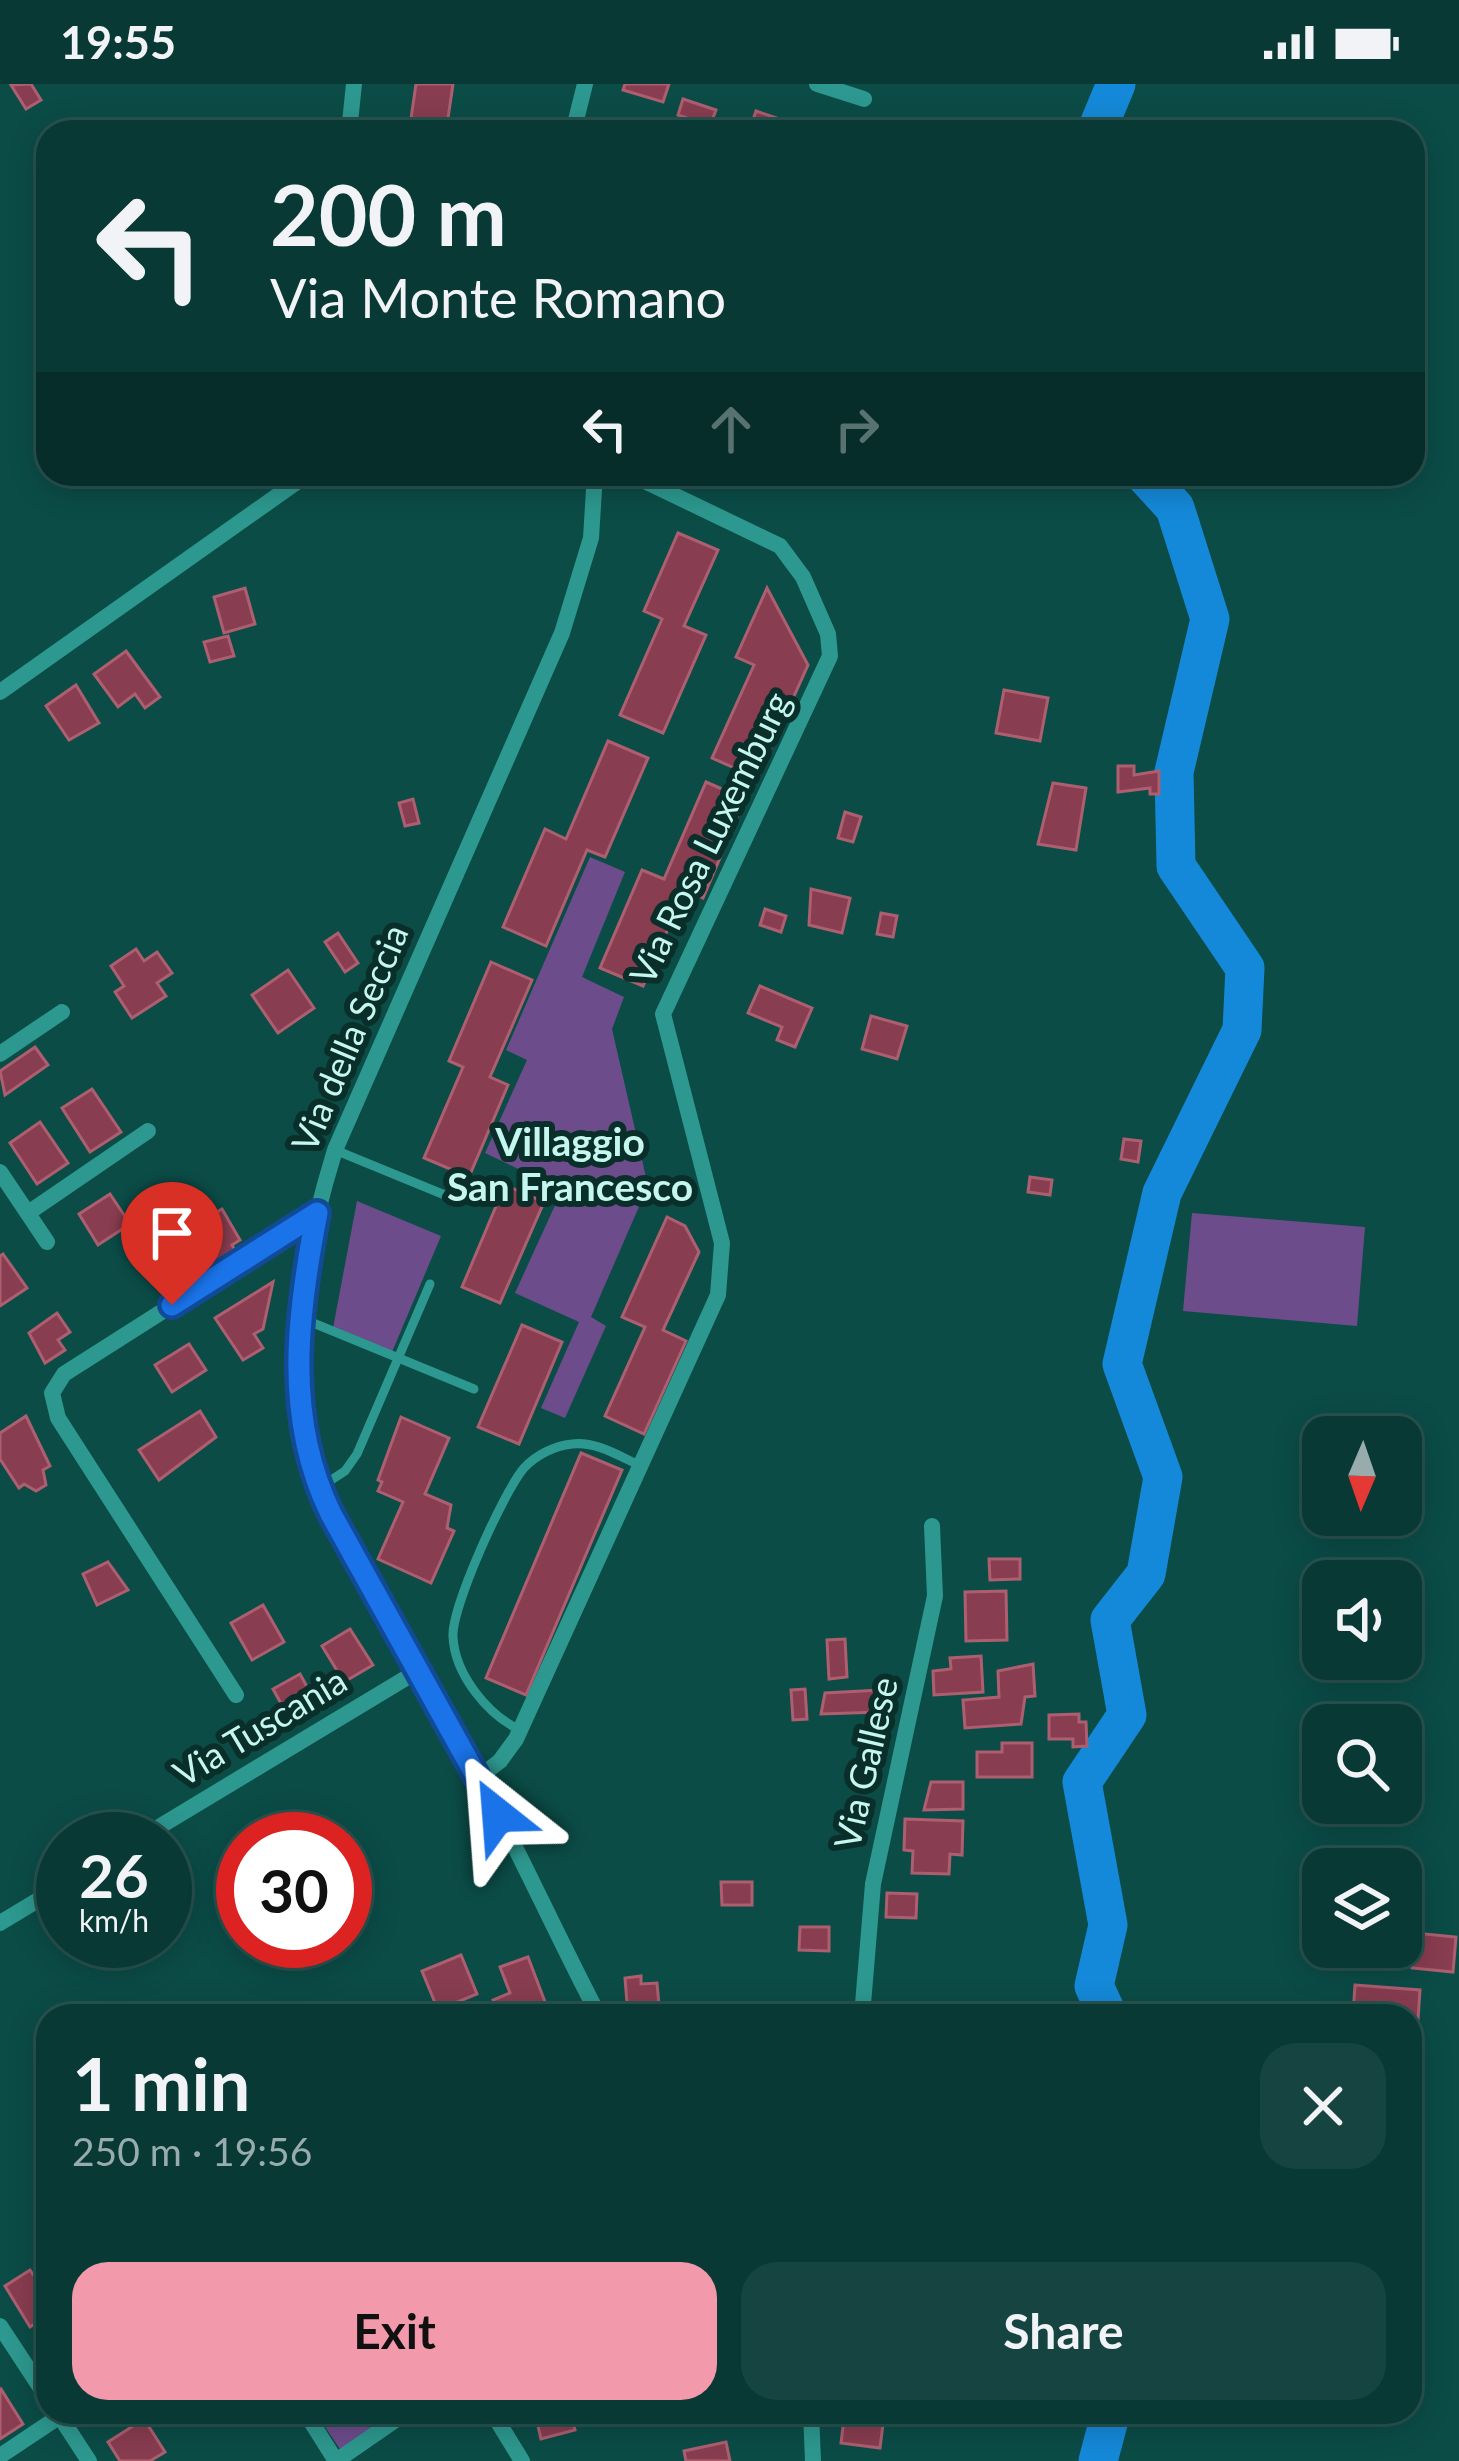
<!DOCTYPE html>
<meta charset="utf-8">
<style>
body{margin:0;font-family:Lato,sans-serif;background:#164441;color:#f1f3f6;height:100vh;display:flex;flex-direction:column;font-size:45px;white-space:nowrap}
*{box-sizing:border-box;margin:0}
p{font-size:39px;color:#98acad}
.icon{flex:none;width:66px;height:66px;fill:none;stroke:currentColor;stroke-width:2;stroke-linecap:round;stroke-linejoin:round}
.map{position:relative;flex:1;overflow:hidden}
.panel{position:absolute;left:36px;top:1920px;width:1386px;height:420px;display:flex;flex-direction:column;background:#083935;border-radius:36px;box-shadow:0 6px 30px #0003,0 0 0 3px #295350}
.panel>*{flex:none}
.guide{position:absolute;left:36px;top:36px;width:1389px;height:366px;border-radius:36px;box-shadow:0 6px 30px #0003,0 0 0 3px #295350;background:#083935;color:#f1f3f6;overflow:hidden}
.needle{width:78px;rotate:182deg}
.fabs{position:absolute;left:1302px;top:1332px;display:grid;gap:24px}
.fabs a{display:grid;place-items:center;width:120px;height:120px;border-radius:24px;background:#083935;box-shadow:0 6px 30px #0003,0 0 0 3px #295350;font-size:60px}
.speed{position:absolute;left:36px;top:1728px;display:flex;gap:24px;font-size:60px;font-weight:700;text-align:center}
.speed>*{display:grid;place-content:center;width:156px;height:156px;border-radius:50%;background:#083935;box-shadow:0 6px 30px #0003,0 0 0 3px #295350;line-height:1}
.speed small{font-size:30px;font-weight:400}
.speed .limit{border:18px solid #d22;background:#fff;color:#111}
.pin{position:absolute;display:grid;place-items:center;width:102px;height:102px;color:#fff;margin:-123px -51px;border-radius:50% 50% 50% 0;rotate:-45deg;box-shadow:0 0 12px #0007}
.pin .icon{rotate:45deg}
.me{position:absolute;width:132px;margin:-66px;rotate:332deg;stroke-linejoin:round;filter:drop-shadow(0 0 9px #0008)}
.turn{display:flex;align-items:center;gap:42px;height:252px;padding:0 36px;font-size:54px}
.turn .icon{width:156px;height:156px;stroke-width:2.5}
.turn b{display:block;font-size:84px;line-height:102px}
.lanes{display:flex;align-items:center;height:114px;padding:0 36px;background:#0003;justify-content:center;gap:60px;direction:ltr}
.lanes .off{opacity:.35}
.round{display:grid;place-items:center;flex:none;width:126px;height:126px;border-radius:36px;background:#164441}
.summary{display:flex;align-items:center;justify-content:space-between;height:204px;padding:0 36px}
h1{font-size:72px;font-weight:700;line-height:90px}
.primary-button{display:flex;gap:24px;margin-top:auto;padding:24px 36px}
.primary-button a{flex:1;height:138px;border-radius:36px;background:#f29aac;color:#111;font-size:48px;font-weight:700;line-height:138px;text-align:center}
.primary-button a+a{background:#164441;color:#f1f3f6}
.status{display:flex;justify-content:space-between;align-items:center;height:84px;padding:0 60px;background:#083935;direction:ltr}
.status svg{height:33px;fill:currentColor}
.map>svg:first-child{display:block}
.green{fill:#6d4c8c}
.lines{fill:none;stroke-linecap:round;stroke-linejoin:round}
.river{stroke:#1589d9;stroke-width:39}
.building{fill:#883d50;stroke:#ad5f70;stroke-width:3}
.service{stroke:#2d988f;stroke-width:9}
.minor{stroke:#2d988f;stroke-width:16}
.route-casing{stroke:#114b97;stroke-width:30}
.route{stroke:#1a73e8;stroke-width:21}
.labels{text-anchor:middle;stroke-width:12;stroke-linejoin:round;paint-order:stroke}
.street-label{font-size:36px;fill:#c5f7f0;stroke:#0a2f2b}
.neighbourhood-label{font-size:39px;font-weight:bold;fill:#c5f7f0;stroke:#0a2f2b}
</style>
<div class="status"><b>19:55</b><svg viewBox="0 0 49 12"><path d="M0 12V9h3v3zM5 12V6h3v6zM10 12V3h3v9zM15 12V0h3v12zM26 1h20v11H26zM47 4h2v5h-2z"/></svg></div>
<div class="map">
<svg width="1459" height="2377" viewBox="0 0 1459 2377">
<rect width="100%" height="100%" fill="#0b4c47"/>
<g class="green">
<path d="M590 773 625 788 582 893 624 913 612 945 648 1102 591 1233 606 1242 565 1334 541 1324 579 1238 515 1209 562 1106 485 1069 527 976 506 966Z"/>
<path d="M357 1117 441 1152 392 1268 333 1244Z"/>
<path d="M1192 1129 1365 1143 1357 1242 1183 1227Z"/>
<path d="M315 2328H402L342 2368Z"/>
</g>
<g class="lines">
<g class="river">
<path d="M1096 48 1116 0"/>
<path d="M1108 1932 1094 1902 1108 1841 1082 1698 1127 1631 1110 1536 1146 1490 1163 1393 1122 1280 1162 1109 1242 946 1245 884 1176 782 1174 688 1210 535 1175 424 1144 390"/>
<path d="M1098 2377 1111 2328"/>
</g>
</g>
<g class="building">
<path d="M31 0 41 16 26 25 11 1Z"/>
<path d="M416 0H453L446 48H409Z"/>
<path d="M625 0H669L663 18 623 6Z"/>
<path d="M683 15 716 26 710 42 678 31Z"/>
<path d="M756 27 818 48H749Z"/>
<path d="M678 449 718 466 684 542 706 551 663 649 620 631 662 535 644 527Z"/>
<path d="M245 504 255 540 224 549 214 513Z"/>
<path d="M767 504 808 581 757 694 712 674 754 581 736 573Z"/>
<path d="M228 552 234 572 210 578 204 558Z"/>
<path d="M126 567 160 613 145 624 135 610 118 623 94 590Z"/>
<path d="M76 601 99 639 69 656 46 622Z"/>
<path d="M1004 606 1048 614 1040 657 996 649Z"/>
<path d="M608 657 648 674 605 773 587 766 546 862 503 843 545 745 566 755Z"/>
<path d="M1118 682H1134V691L1159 687V710H1150V704L1118 708Z"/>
<path d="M706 698 745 715 703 814 685 806 643 902 600 884 642 786 664 795Z"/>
<path d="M1053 699 1086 704 1076 766 1038 760Z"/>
<path d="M413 715 419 739 405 742 399 719Z"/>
<path d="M845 728 861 733 853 758 838 754Z"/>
<path d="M811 805 850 814 842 849 809 841Z"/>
<path d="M765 825 786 832 781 848 760 841Z"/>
<path d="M881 829 897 832 893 853 877 850Z"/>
<path d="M338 849 358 879 345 888 325 858Z"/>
<path d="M136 865 144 877 157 868 172 889 157 899 166 912 132 934 115 908 124 902 111 882Z"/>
<path d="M491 878 532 896 490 993 508 1001 469 1093 424 1074 463 983 449 977Z"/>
<path d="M288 886 314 924 278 949 252 911Z"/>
<path d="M760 902 812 924 795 963 777 956 782 943 748 929Z"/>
<path d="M871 932 907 942 897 975 862 965Z"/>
<path d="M35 963 48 981 5 1011 0 987Z"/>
<path d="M92 1005 121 1048 90 1068 62 1024Z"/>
<path d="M40 1038 68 1079 37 1100 10 1059Z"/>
<path d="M1124 1055 1141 1057 1138 1078 1121 1075Z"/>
<path d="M1030 1093 1052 1096 1050 1111 1028 1108Z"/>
<path d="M505 1101 544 1118 500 1219 462 1203Z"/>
<path d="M110 1110 130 1140 98 1161 79 1130Z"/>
<path d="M222 1125 240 1156 232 1161 236 1168 211 1183 204 1172 193 1179 185 1166 195 1160 186 1146Z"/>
<path d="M667 1133 685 1142 699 1168 663 1246 686 1257 644 1350 605 1332 645 1243 622 1233Z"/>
<path d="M3 1170 27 1204 0 1222V1172Z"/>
<path d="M273 1198 263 1245 254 1250 263 1264 243 1276 215 1234Z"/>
<path d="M57 1229 70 1248 58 1256 65 1266 45 1279 29 1249Z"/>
<path d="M522 1241 562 1258 519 1360 478 1343Z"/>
<path d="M189 1260 206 1286 172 1308 155 1281Z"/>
<path d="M200 1327 216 1353 159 1396 139 1366Z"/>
<path d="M26 1332 50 1382 43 1386 46 1401 36 1407 24 1400 19 1404 0 1375V1349Z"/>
<path d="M401 1333 449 1354 425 1410 451 1421 447 1444 454 1447 431 1499 378 1475 403 1418 378 1407 382 1398 378 1396Z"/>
<path d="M581 1369 622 1386 526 1611 486 1594Z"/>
<path d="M989 1475H1020V1495L990 1496Z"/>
<path d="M108 1478 128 1506 97 1521 83 1490Z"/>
<path d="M1006 1507 1007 1556 966 1557 965 1508Z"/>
<path d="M263 1521 284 1558 252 1576 231 1539Z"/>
<path d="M350 1545 373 1581 344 1598 322 1562Z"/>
<path d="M845 1555 847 1593 829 1595 827 1556Z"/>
<path d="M981 1572 983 1608 934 1611 933 1587 951 1585 950 1574Z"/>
<path d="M1033 1580 1035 1612 1025 1613 1021 1640 965 1644 963 1616 999 1613 998 1587Z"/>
<path d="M300 1590 317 1621 290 1636 273 1605Z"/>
<path d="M805 1605 807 1635 793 1636 791 1606Z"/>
<path d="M880 1606 881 1628 821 1630 825 1609Z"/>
<path d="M1079 1630V1638H1086L1087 1662 1073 1663V1655H1049V1631Z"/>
<path d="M1002 1659H1032V1693H977V1668H1002Z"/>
<path d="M931 1698H963V1725L924 1726Z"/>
<path d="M905 1735 963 1737 962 1771 950 1770 949 1790 912 1789 913 1767 904 1766Z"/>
<path d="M721 1798H752V1821H722Z"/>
<path d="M887 1809 917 1810 916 1834 886 1833Z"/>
<path d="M800 1843H829V1867L799 1866Z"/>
<path d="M1415 1849 1456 1853 1453 1888 1412 1884Z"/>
<path d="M461 1871 477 1910 438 1926 422 1887Z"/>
<path d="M528 1873 550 1931 499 1932 493 1916 510 1909 500 1883Z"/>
<path d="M641 1892V1900L657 1899 660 1932H628L625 1894Z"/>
<path d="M1355 1901 1420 1906 1418 1936 1353 1931Z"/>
<path d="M834 1924V1932H778L777 1927Z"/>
<path d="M30 2186 39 2199 48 2194V2231L30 2243 5 2202Z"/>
<path d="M1 2305 23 2340 0 2355V2306Z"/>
<path d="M539 2328H570L575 2346 541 2355 537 2338 530 2340 528 2331Z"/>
<path d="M144 2335 165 2368 150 2377H120L108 2358Z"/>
<path d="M844 2335 883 2340 880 2364 841 2359Z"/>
<path d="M726 2358 730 2377H686L684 2367Z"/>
</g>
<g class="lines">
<g class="service">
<path d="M335 1066 452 1114"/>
<path d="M301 1234 474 1305"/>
<path d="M319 1404 345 1387 357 1370 430 1200"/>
<path d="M520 1646C488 1631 455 1591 453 1553 451 1524 504 1407 524 1384 536 1371 554 1362 572 1360 596 1357 619 1372 641 1382"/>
</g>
<g class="minor">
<path d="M817 0 864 15"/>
<path d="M349 48 354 0"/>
<path d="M573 48 585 0"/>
<path d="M595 390 591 454 562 549 335 1066C309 1150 288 1248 301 1337 318 1455 423 1589 480 1695 522 1773 558 1854 599 1932"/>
<path d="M0 608 308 390"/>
<path d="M0 970 62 928"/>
<path d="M0 1088 47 1158"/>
<path d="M28 1129 148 1047"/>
<path d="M236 1611 58 1334 52 1309 64 1290 317 1129"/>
<path d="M479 1693 500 1677 516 1655 718 1211 722 1159 663 930 830 572 828 550 803 493 780 462 630 390"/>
<path d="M139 1755 416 1588"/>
<path d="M0 1839 63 1801"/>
<path d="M862 1932 873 1800 935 1512 932 1442"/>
<path d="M0 2242 48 2315"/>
<path d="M57 2328 89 2377"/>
<path d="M305 2328 336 2377 407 2328"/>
<path d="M492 2328 522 2377"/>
<path d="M811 2328 813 2377"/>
<path d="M0 2372 66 2328"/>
</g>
</g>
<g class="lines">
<g class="route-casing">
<path id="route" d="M172 1221 317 1129C297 1231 284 1334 331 1430L498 1731"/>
</g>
<use href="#route" class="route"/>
</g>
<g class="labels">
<g class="street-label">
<text transform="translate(710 754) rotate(-64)" y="13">Via Rosa Luxemburg</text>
<text transform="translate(350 954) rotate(-67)" y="13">Via della Seccia</text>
<text transform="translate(260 1643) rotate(-31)" y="13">Via Tuscania</text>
<text transform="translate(866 1679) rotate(-77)" y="13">Via Gallese</text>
</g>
<g class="neighbourhood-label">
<text x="570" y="1072">Villaggio<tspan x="570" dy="45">San Francesco</tspan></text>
</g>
</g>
</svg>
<div class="fabs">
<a><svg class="needle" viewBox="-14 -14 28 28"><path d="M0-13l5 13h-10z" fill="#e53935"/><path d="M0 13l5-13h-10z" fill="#98acad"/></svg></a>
<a><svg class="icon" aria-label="sound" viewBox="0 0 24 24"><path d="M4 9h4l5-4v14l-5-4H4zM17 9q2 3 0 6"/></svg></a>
<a><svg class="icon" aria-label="search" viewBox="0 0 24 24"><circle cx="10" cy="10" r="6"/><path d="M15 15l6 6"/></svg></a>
<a><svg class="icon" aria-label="layers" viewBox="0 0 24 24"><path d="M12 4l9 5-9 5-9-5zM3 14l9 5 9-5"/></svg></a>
</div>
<div class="speed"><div>26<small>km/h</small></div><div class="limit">30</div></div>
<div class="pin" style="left:172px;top:1221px;background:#d93025"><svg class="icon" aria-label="arrive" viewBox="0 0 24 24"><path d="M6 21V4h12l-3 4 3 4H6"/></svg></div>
<svg class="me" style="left:498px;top:1731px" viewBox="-20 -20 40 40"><path d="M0-17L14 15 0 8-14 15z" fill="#1a73e8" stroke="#fff" stroke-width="4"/></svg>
<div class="guide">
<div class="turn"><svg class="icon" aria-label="left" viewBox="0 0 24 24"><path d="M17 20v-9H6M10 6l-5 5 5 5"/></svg><div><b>200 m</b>Via Monte Romano</div></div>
<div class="lanes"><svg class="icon" aria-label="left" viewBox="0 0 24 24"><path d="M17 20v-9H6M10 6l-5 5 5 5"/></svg><svg class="icon off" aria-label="ahead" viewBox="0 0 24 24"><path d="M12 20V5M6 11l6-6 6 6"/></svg><svg class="icon off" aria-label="right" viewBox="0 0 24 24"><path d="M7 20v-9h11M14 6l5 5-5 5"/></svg></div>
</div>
<section class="panel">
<div class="summary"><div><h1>1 min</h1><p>250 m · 19:56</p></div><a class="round"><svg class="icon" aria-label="close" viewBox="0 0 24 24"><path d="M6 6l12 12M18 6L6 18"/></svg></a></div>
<div class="primary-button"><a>Exit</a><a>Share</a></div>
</section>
</div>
